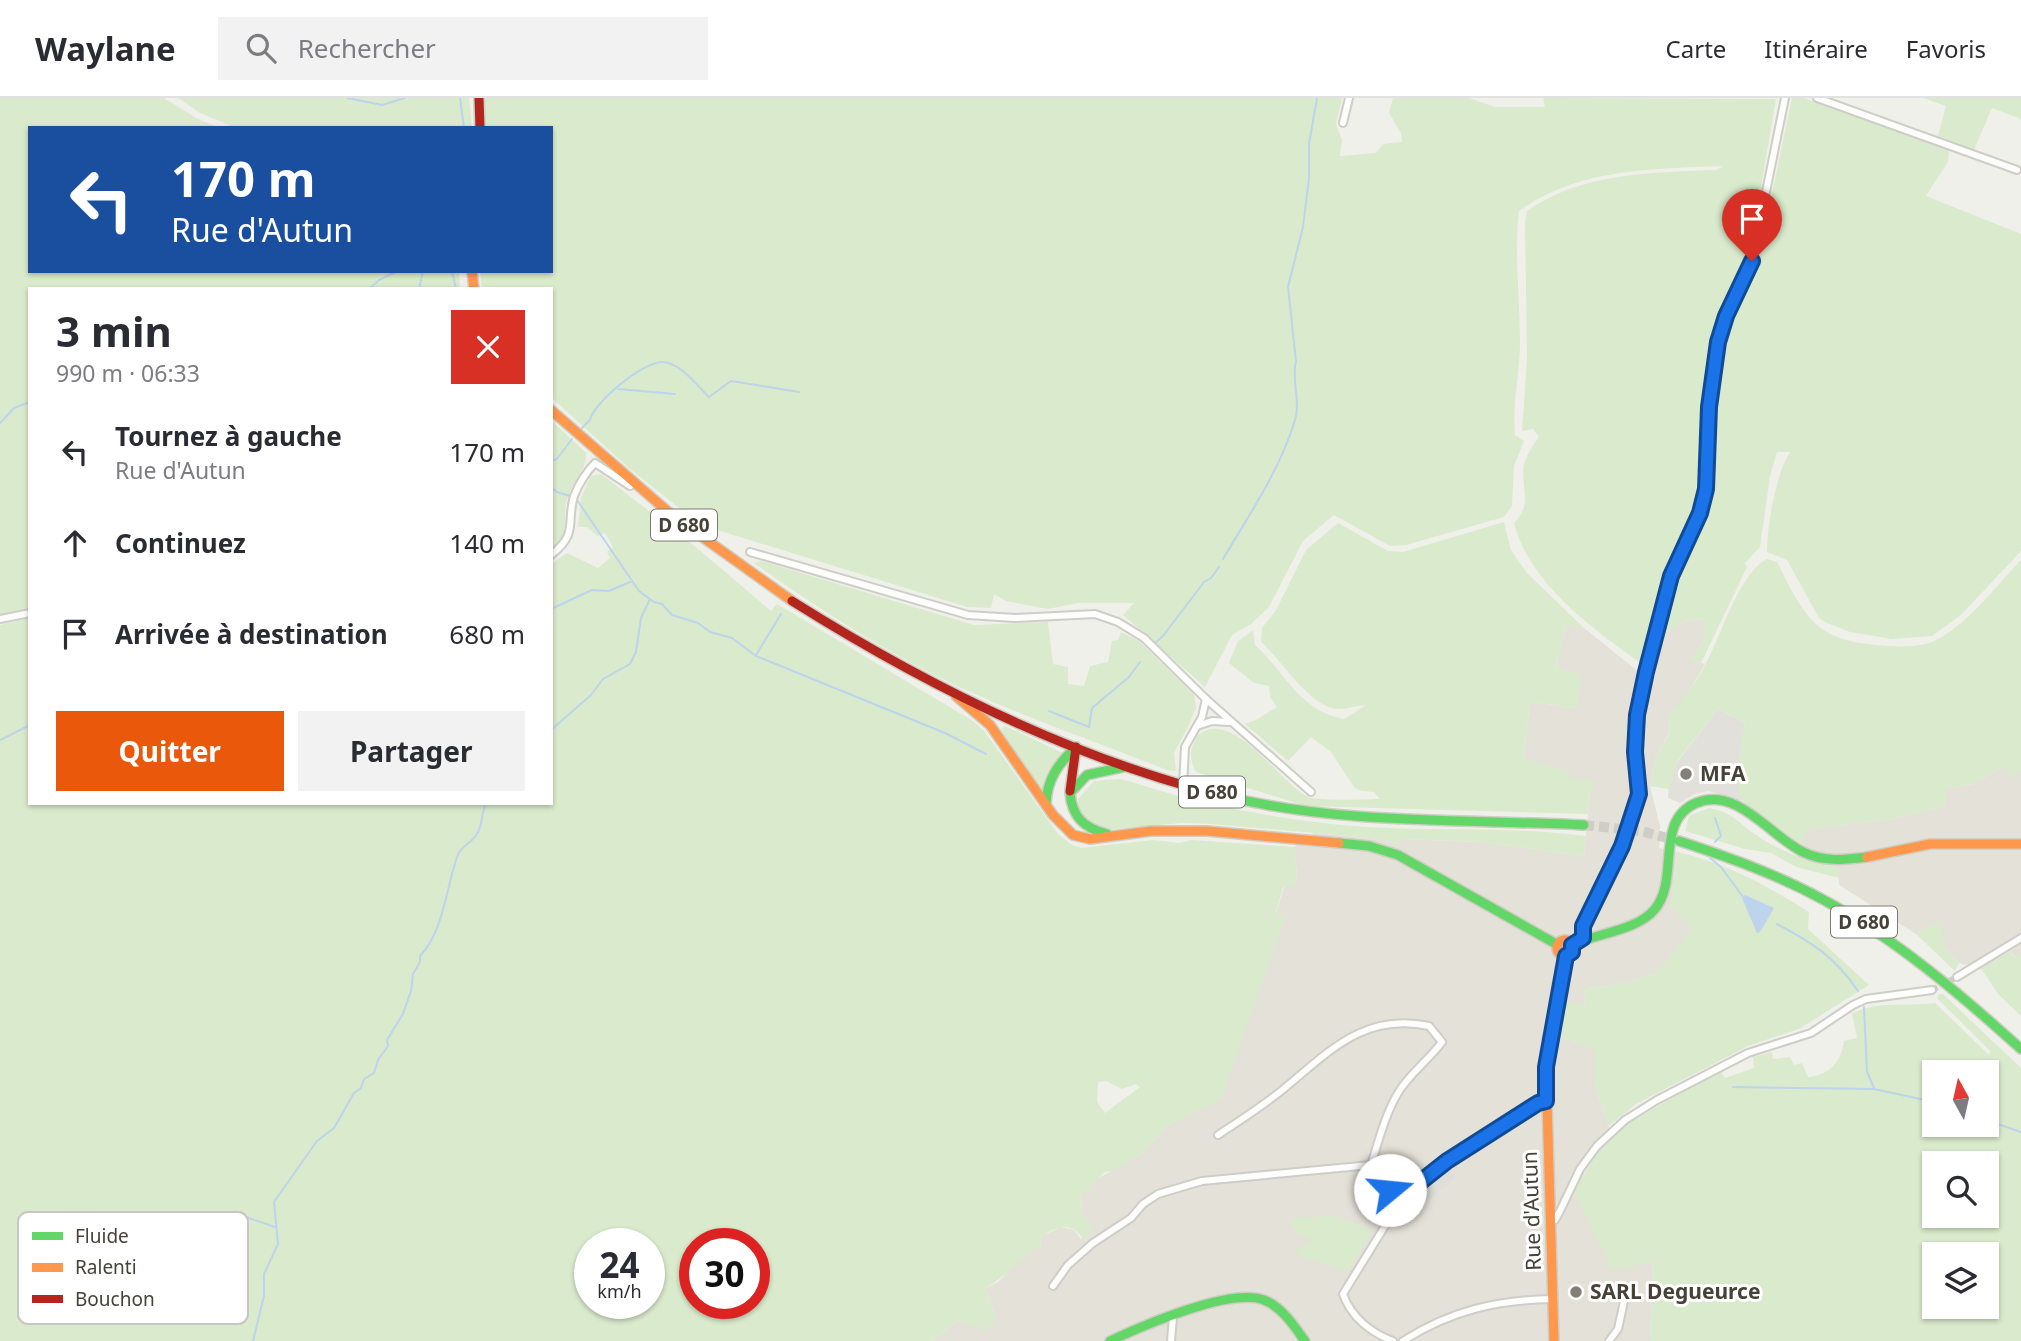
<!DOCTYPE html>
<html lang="fr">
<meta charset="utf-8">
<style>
body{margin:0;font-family:"Noto Sans",sans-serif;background:#f2f2f3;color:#2b2b33;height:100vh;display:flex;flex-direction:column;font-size:26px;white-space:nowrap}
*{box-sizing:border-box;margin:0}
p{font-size:23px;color:#7c7c81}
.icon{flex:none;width:38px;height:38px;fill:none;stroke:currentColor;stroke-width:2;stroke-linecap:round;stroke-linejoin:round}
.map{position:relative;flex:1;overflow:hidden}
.panel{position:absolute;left:28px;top:189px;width:525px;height:518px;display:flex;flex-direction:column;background:#fff;border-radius:0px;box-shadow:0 2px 5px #0004}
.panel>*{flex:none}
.top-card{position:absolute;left:28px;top:28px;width:525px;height:147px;border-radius:0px;box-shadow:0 2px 5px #0004;background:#1a4fa0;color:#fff;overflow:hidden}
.needle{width:46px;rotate:352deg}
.buttons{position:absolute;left:1922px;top:962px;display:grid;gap:14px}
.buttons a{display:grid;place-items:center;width:77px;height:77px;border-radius:0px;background:#fff;box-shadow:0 2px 5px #0004;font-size:35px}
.speed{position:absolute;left:574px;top:1130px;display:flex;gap:14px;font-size:35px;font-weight:700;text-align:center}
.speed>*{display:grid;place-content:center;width:91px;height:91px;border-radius:50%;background:#fff;box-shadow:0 2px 5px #0004;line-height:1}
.speed small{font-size:18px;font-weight:400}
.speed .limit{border:10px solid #d22;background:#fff;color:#111}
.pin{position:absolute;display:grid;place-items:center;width:60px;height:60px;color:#fff;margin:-72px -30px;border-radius:50% 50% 50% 0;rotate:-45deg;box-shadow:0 0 7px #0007}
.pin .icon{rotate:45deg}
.me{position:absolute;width:77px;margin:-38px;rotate:73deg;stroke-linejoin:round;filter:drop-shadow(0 0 5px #0008)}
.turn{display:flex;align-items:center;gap:24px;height:147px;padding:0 28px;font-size:32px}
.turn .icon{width:91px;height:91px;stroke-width:2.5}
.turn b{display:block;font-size:49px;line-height:60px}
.round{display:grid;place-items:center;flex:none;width:74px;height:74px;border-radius:0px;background:#f2f2f3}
.summary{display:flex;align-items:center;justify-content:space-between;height:119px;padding:0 28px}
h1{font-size:42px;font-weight:700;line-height:52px}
.action{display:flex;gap:14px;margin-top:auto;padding:14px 28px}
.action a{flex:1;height:80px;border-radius:0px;background:#ea580c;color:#fff;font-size:28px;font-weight:700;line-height:80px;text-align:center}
.action a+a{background:#f2f2f3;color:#2b2b33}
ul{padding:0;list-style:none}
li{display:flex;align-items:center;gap:21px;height:91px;padding:0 28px}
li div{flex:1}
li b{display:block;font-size:26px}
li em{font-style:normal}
header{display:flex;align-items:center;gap:42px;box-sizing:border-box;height:98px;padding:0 35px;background:#fff;border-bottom:2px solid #e1e1e2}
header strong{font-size:33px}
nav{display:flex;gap:38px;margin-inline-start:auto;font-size:24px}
.search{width:490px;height:63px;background:#f2f2f3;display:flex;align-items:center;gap:18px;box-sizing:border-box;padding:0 24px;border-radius:0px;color:#7c7c81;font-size:26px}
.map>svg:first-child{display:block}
.residential{fill:#e4e2d8}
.industrial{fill:#e2e0da}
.green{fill:#daeacc;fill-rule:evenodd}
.parking{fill:#dfdfda}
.water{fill:#bdd4ec}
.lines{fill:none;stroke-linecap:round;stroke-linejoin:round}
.stream{stroke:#bdd4ec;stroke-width:2}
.street-tunnel{stroke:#cecdc7;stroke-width:6;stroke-dasharray:6 3;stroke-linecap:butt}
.primary-tunnel{stroke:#cecdc7;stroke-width:10;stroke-dasharray:10 5;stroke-linecap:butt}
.street-casing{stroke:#cecdc8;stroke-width:10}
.fast-casing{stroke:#cecdc2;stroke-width:12}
.slow-casing{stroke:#cecdc2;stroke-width:12}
.jam-casing{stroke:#cecdc2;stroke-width:12}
.street{stroke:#fdfdfc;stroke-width:6}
.fast{stroke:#63d668;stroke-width:9}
.slow{stroke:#ff974d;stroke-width:9}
.jam{stroke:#b3261e;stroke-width:9}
.route-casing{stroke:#114b97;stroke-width:18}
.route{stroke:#1a73e8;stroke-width:12}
.poi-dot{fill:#827f76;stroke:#fff;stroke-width:2.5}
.labels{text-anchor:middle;stroke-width:6;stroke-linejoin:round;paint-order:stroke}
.shield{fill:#fff;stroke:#7e7b73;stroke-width:2}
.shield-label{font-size:19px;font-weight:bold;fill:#464237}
.poi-label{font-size:21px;font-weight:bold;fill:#464237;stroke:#fff;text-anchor:start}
.street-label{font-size:21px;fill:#464237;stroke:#fff}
.key{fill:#fff;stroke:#c8c6c3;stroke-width:2}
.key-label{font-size:19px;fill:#464237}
</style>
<header>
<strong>Waylane</strong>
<div class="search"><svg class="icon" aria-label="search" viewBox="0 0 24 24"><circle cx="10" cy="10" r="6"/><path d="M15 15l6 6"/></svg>Rechercher</div>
<nav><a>Carte</a><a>Itinéraire</a><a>Favoris</a></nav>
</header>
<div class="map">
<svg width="2021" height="1243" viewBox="0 0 2021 1243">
<rect width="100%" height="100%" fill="#f0f0eb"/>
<g class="residential">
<path d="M1703 521 1706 538 1692 562 1705 566 1686 599 1668 617 1669 635 1656 659 1650 688 1660 728 1659 750 1678 754 1674 777 1692 831 1661 873 1656 876 1611 888 1586 890 1584 906 1558 938 1595 950V988L1609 1028 1608 1042 1598 1051 1583 1073 1653 1162 1650 1243H932L958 1222 971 1226 996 1220 985 1190 998 1184 1023 1158 1041 1147 1040 1141 1044 1137 1061 1129 1074 1132 1081 1141 1091 1128 1082 1115 1081 1097 1092 1084 1141 1056 1167 1028 1221 1000 1284 789 1294 788 1297 777 1294 749 1314 735 1382 741 1399 746 1402 741 1482 744 1584 758 1590 696 1567 679V673L1523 661 1530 604 1577 610 1556 569 1566 527 1584 530 1639 574 1650 535 1663 536 1684 523Z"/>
<path d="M2004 668 2014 678 2021 673V857L2016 860 2009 853 1982 872 1959 865 1924 830 1916 836 1839 787 1838 769 1807 764 1801 746 1807 732 1896 720 1945 708 1946 690 1974 686Z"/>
</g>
<path class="industrial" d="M1718 611 1745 625 1737 674 1743 703 1708 693 1695 696 1680 705 1668 700 1669 684 1678 663Z"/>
<g class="green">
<path d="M0 0H164L198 21 220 30H30V173H459L460 191H30V510L0 517Z"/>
<path d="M178 0H469L472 30H229V27L200 15Z"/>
<path d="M484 0H1342L1336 26 1342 42 1340 58 1376 55 1383 46 1402 44 1401 35 1389 15 1393 0H1469L1495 9H1545L1543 0 1776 1 1750 154 1717 222 1703 314 1704 357 1696 414 1663 484 1642 566C1593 531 1529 485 1514 425 1534 404 1520 391 1524 367 1525 358 1535 346 1539 338L1533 331 1522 333 1527 260 1525 123 1527 113C1580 75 1654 74 1717 72L1723 68C1653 71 1578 70 1519 113 1514 157 1520 200 1520 244 1520 275 1512 306 1515 337L1524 343 1514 368 1512 408 1504 419 1406 447 1390 448 1334 417 1303 443 1269 509 1251 526 1232 537 1205 589 1123 517 1134 505H1078L1048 511 1006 503 994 496 991 510 967 509 701 427 630 371 551 299V191H482L480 173H551V30H485Z"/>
<path d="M1792 0H1804L1949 52 1948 64 1926 98 2021 136V453L1961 517 1947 527 1932 538 1892 541 1850 534 1827 525 1819 520 1787 462 1767 454C1767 427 1776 376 1790 354H1777L1770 378 1760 449 1745 465 1747 469 1701 565 1692 562 1706 538 1702 521 1684 523 1663 536H1659L1676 477 1687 457 1707 403 1714 347 1713 313 1723 240 1735 207 1745 196 1759 158Z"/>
<path d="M1923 0H2021V21L1992 10 1974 52 1938 38 1946 8Z"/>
<path d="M551 322 586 355C587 371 574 382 569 396 559 419 575 430 551 453Z"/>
<path d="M601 376 697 450 771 513 777 506 973 623 985 634 1058 736 1072 747 1082 750 1153 742 1179 745 1192 742 1294 749 1297 777 1294 789H1283L1276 815 1285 820 1221 1001 1167 1028 1141 1056 1115 1072 1105 1074 1081 1098 1082 1115 1091 1128 1087 1143C1080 1140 1079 1134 1073 1131 1062 1126 1048 1133 1040 1141L1041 1147C1021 1160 1006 1179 985 1190L996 1220 987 1233 958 1222 932 1243H0V527L30 520V705H551V466L567 455 598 470 610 460 607 454 613 449 605 435 597 438 587 429H578L581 399 591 378ZM1106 983 1122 991 1136 986 1140 989 1105 1015 1097 1004 1098 984ZM649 1146V1206H590V1146ZM754 1146V1206H695V1146Z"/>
<path d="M1504 424 1511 452 1527 475 1584 530 1566 527 1556 569 1582 577 1577 610 1530 604 1523 661 1568 673 1567 679 1596 683 1590 696 1588 716 1306 708 1196 674C1188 658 1190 652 1198 637 1232 609 1279 683 1306 698 1315 704 1367 701 1380 701L1374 694 1361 693 1354 689 1331 654 1311 639 1288 663 1245 626 1256 622 1277 609 1270 599 1269 588 1254 585 1229 565 1238 543 1253 532 1255 547C1285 574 1299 613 1344 621L1366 607C1357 607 1348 611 1339 611 1311 611 1281 561 1261 544L1262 530 1276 512 1306 452 1338 425 1388 453 1403 454Z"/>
<path d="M1767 461 1777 464C1808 525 1816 543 1888 548 1904 549 1926 549 1940 540 1972 521 1996 488 2021 462V673L2014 679 2004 668 1974 686 1946 690V708L1896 720 1808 732 1801 746C1790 741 1749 712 1743 703 1732 684 1742 645 1745 625L1718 611 1678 662 1669 691 1650 688 1656 659 1669 636 1668 617C1685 600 1699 581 1709 559 1723 532 1740 475 1767 461Z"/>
<path d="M761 463 974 527 1048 524 1053 566 1068 569V586L1084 588 1090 568 1108 564 1112 543 1118 542 1121 534 1139 543 1194 596 1196 609 1189 627 1174 655 1176 673 1167 672C1098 645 1027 620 959 589 887 555 819 511 754 465Z"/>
<path d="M1005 628 1063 655C1050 668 1044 677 1042 696L1001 631Z"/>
<path d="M1120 681C1137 685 1154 691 1171 696 1225 711 1284 721 1340 727 1422 735 1505 727 1586 738L1584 758 1482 744 1402 741 1399 746 1382 741 1212 726 1182 725 1104 732 1095 729 1078 712V701L1094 683Z"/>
<path d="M1709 710C1734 715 1737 724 1756 737 1781 754 1809 764 1838 769L1839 780 1796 769 1771 755 1745 751 1685 733 1689 718Z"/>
<path d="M1678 754C1730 767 1764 786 1809 814L1808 831 1869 887 1799 931 1748 948 1636 1006 1609 1028 1595 988V950L1558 938 1565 904 1584 906 1586 890 1611 888 1656 876 1692 831 1670 807Z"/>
<path d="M1940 825 1946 852 1959 865 1955 873 1916 836 1924 830Z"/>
<path d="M2009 853 2015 860 2021 857V918L1998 896 1982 872Z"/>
<path d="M1939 896H1943L2021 970V1243H1650L1653 1163 1612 1172 1574 1093 1598 1051 1608 1042 1629 1025 1720 972 1725 980 1754 970 1753 959 1772 954 1773 961 1790 959 1794 967 1802 965 1808 979C1830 977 1841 964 1844 943L1857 940 1852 916C1875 902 1907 909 1935 905L1989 957 1990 953 1937 900ZM1934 975H1986V1027H1934ZM1934 1066H1986V1118H1934ZM1934 1157H1986V1209H1934Z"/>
<path d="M1329 1118 1340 1119 1373 1132 1348 1174 1299 1158 1296 1153 1313 1142C1301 1137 1292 1135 1289 1121Z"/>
</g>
<path class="parking" d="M1447 1069 1456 1080 1427 1103 1418 1092Z"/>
<path class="water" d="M1745 797 1774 810 1760 834 1757 835 1742 800Z"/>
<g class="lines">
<g class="stream">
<path d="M347 0 382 7 405 0"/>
<path d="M460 0 464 30"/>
<path d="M452 173 456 191"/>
<path d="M369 191 379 182 398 173"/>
<path d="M419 191 423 173"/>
<path d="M618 291 675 296"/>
<path d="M0 325 14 310 30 304"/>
<path d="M582 330 590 322C593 305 645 262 663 264 681 265 697 288 709 299L731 283 799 294"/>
<path d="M551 363 557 361 572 341"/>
<path d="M551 389 557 394 570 398"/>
<path d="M577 402 639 493 654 504 662 506 672 517 698 525 710 534 732 540 756 558 945 635 986 656"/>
<path d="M1223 461C1249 417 1280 372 1295 322 1301 303 1291 283 1296 263L1288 189 1303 129 1309 81V46L1317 0"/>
<path d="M551 511 592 492 609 493 630 484"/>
<path d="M1155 545 1163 538 1204 484 1211 480 1219 469"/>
<path d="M756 557 781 516"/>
<path d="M1049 613 1089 629 1092 610 1129 579 1140 564"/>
<path d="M551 632 591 597 603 581 630 566 636 554 641 520 650 501"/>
<path d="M0 642 30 627"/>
<path d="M1715 720 1721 738 1715 744"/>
<path d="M1710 760 1721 769 1743 799"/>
<path d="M1777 826C1812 844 1836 860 1858 893"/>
<path d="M1864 909 1867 974 1874 990"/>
<path d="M1733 989 1874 991 1934 1004"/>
<path d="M1986 1022 2021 1034"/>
<path d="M246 1119 275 1129"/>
<path d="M253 1243 264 1198V1176L278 1146 274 1104 317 1043 334 1030 354 995 361 990 364 981 374 975 378 962 388 948 387 942 403 916 411 893 413 876 420 864V858C443 835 446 791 457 759 460 748 471 746 477 736 483 726 481 715 486 705"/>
</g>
<path class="street-tunnel" d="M1932 892 1957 879"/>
<path class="primary-tunnel" d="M1584 727 1641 733 1679 743"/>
<g class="street-casing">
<g id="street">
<path d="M1817 0 2017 72"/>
<path d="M1343 25 1349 0"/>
<path d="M750 454 968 517 1015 520 1095 516 1118 524 1144 540 1206 601 1311 694"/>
<path d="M551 457C579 435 566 425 574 398 578 387 587 373 595 365L630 388"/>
<path d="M0 521 30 515"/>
<path d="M1197 628 1212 623 1229 624"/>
<path d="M1183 688 1185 649 1202 619 1206 601"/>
<path d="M1583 840V828L1622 749 1639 696 1635 654 1637 621 1646 574 1671 479 1700 415 1706 391 1709 309 1718 244 1726 218 1752 163 1785 0"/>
<path d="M1957 879 2021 840"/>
<path d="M1218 1037C1239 1023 1261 1009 1281 993 1327 956 1362 914 1429 928L1442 944C1429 962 1409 976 1398 995 1385 1017 1379 1042 1371 1067"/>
<path d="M1371 1067 1388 1083 1392 1104 1388 1123 1343 1196C1351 1219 1371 1235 1393 1243"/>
<path d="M1390 1092 1414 1089 1447 1063 1538 1005 1546 1003"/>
<path d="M1550 1123 1555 1122 1560 1113 1580 1071 1597 1048 1625 1022 1657 1002 1748 955 1811 935 1853 907 1866 901 1932 892"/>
<path d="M1053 1188 1068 1167 1093 1145 1131 1120 1143 1106 1158 1096 1202 1083 1371 1067"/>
<path d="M1171 1243 1173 1219"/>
<path d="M1403 1243C1450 1213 1496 1202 1552 1201"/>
<path d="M1609 1243 1618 1231 1624 1203"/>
</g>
</g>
<g class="fast-casing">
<g id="fast">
<path d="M1220 697C1340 727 1462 721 1584 727"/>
<path d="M1046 706C1047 681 1058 666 1076 649"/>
<path d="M1107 736C1084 730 1072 719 1070 695L1087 677 1124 669"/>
<path d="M1679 743C1728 759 1776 776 1822 801 1896 841 1959 895 2021 951"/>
<path d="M1339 745 1369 748 1398 757 1558 847"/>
<path d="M1572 847C1597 835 1637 833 1655 811 1680 781 1654 723 1696 705 1737 688 1770 738 1803 754 1823 764 1845 762 1867 759"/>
<path d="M1110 1243C1142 1228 1231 1189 1264 1202 1282 1209 1294 1228 1305 1243"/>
</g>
</g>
<g class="slow-casing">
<g id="slow">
<path d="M472 173 474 191"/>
<path d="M551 312 673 418 792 503"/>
<path d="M956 598 990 627 1053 717 1073 737 1090 741 1151 733H1207L1339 745"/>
<path d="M1867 759 1930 746H2021"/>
<circle cx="1565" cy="850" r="8"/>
<path d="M1554 1243 1546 969 1566 858"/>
</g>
</g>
<g class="jam-casing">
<g id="jam">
<path d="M479 0 480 30"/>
<path d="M792 503C924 586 1069 659 1220 697"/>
<path d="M1070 693 1076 649"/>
</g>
</g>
<use href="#street" class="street"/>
<use href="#fast" class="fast"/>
<use href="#slow" class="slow"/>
<use href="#jam" class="jam"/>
</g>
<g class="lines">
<g class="route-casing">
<path id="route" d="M1390 1092 1414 1089 1447 1063 1538 1005 1546 1003V969L1566 858 1572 854V847L1583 840V828L1622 748 1639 696 1635 654 1637 617 1646 574 1671 478 1700 415 1706 391 1709 309 1718 244 1726 218 1752 163"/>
</g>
<use href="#route" class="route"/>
</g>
<g class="poi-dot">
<circle cx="1686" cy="676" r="7"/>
<circle cx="1576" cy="1194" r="7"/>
</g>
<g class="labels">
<g class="shield">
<rect x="651" y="411.5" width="66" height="31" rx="5"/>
<rect x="1179" y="678.5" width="66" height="31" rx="5"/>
<rect x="1831" y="808.5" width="66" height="31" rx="5"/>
</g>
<g class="shield-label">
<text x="684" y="434">D 680</text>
<text x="1212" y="701">D 680</text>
<text x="1864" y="831">D 680</text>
</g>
<g class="poi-label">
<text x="1700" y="683">MFA</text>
<text x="1590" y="1201">SARL Degueurce</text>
</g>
<g class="street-label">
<text transform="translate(1532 1113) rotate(-92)" y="7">Rue d'Autun</text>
</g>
</g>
<rect x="18" y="1114" width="230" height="112" rx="10" class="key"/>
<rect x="32" y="1134" width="31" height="8" fill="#63d668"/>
<rect x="32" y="1165" width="31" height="9" fill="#ff974d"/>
<rect x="32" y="1197" width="31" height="8" fill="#b3261e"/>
<g class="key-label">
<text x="75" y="1145">Fluide</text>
<text x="75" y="1176">Ralenti</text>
<text x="75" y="1208">Bouchon</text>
</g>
</svg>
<div class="buttons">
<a><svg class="needle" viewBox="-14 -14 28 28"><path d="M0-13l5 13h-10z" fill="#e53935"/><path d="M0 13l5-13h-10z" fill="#7c7c81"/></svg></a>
<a><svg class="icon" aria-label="search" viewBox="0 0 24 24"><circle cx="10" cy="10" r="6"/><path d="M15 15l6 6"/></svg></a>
<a><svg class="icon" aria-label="layers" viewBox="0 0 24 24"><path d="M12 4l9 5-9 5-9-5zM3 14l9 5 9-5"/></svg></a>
</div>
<div class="speed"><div>24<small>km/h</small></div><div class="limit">30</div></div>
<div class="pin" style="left:1752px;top:163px;background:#d93025"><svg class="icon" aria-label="arrive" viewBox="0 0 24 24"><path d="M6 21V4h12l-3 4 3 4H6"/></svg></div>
<svg class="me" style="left:1390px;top:1092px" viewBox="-20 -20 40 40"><circle r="19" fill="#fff"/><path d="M0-13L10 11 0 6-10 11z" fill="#1a73e8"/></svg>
<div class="top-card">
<div class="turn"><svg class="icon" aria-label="left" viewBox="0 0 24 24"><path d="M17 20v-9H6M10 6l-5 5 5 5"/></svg><div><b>170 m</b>Rue d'Autun</div></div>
</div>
<section class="panel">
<div class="summary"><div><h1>3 min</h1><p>990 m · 06:33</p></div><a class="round" style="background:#d93025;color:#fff"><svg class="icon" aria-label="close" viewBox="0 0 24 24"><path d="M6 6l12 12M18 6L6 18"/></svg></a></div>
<ul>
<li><svg class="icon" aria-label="left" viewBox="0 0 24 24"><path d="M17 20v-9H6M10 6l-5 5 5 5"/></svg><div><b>Tournez à gauche</b><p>Rue d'Autun</p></div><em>170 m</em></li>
<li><svg class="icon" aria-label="ahead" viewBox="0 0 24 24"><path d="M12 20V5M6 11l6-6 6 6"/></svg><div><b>Continuez</b></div><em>140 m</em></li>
<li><svg class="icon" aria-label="arrive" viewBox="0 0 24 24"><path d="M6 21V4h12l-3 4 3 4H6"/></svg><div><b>Arrivée à destination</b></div><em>680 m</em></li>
</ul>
<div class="action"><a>Quitter</a><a>Partager</a></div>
</section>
</div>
